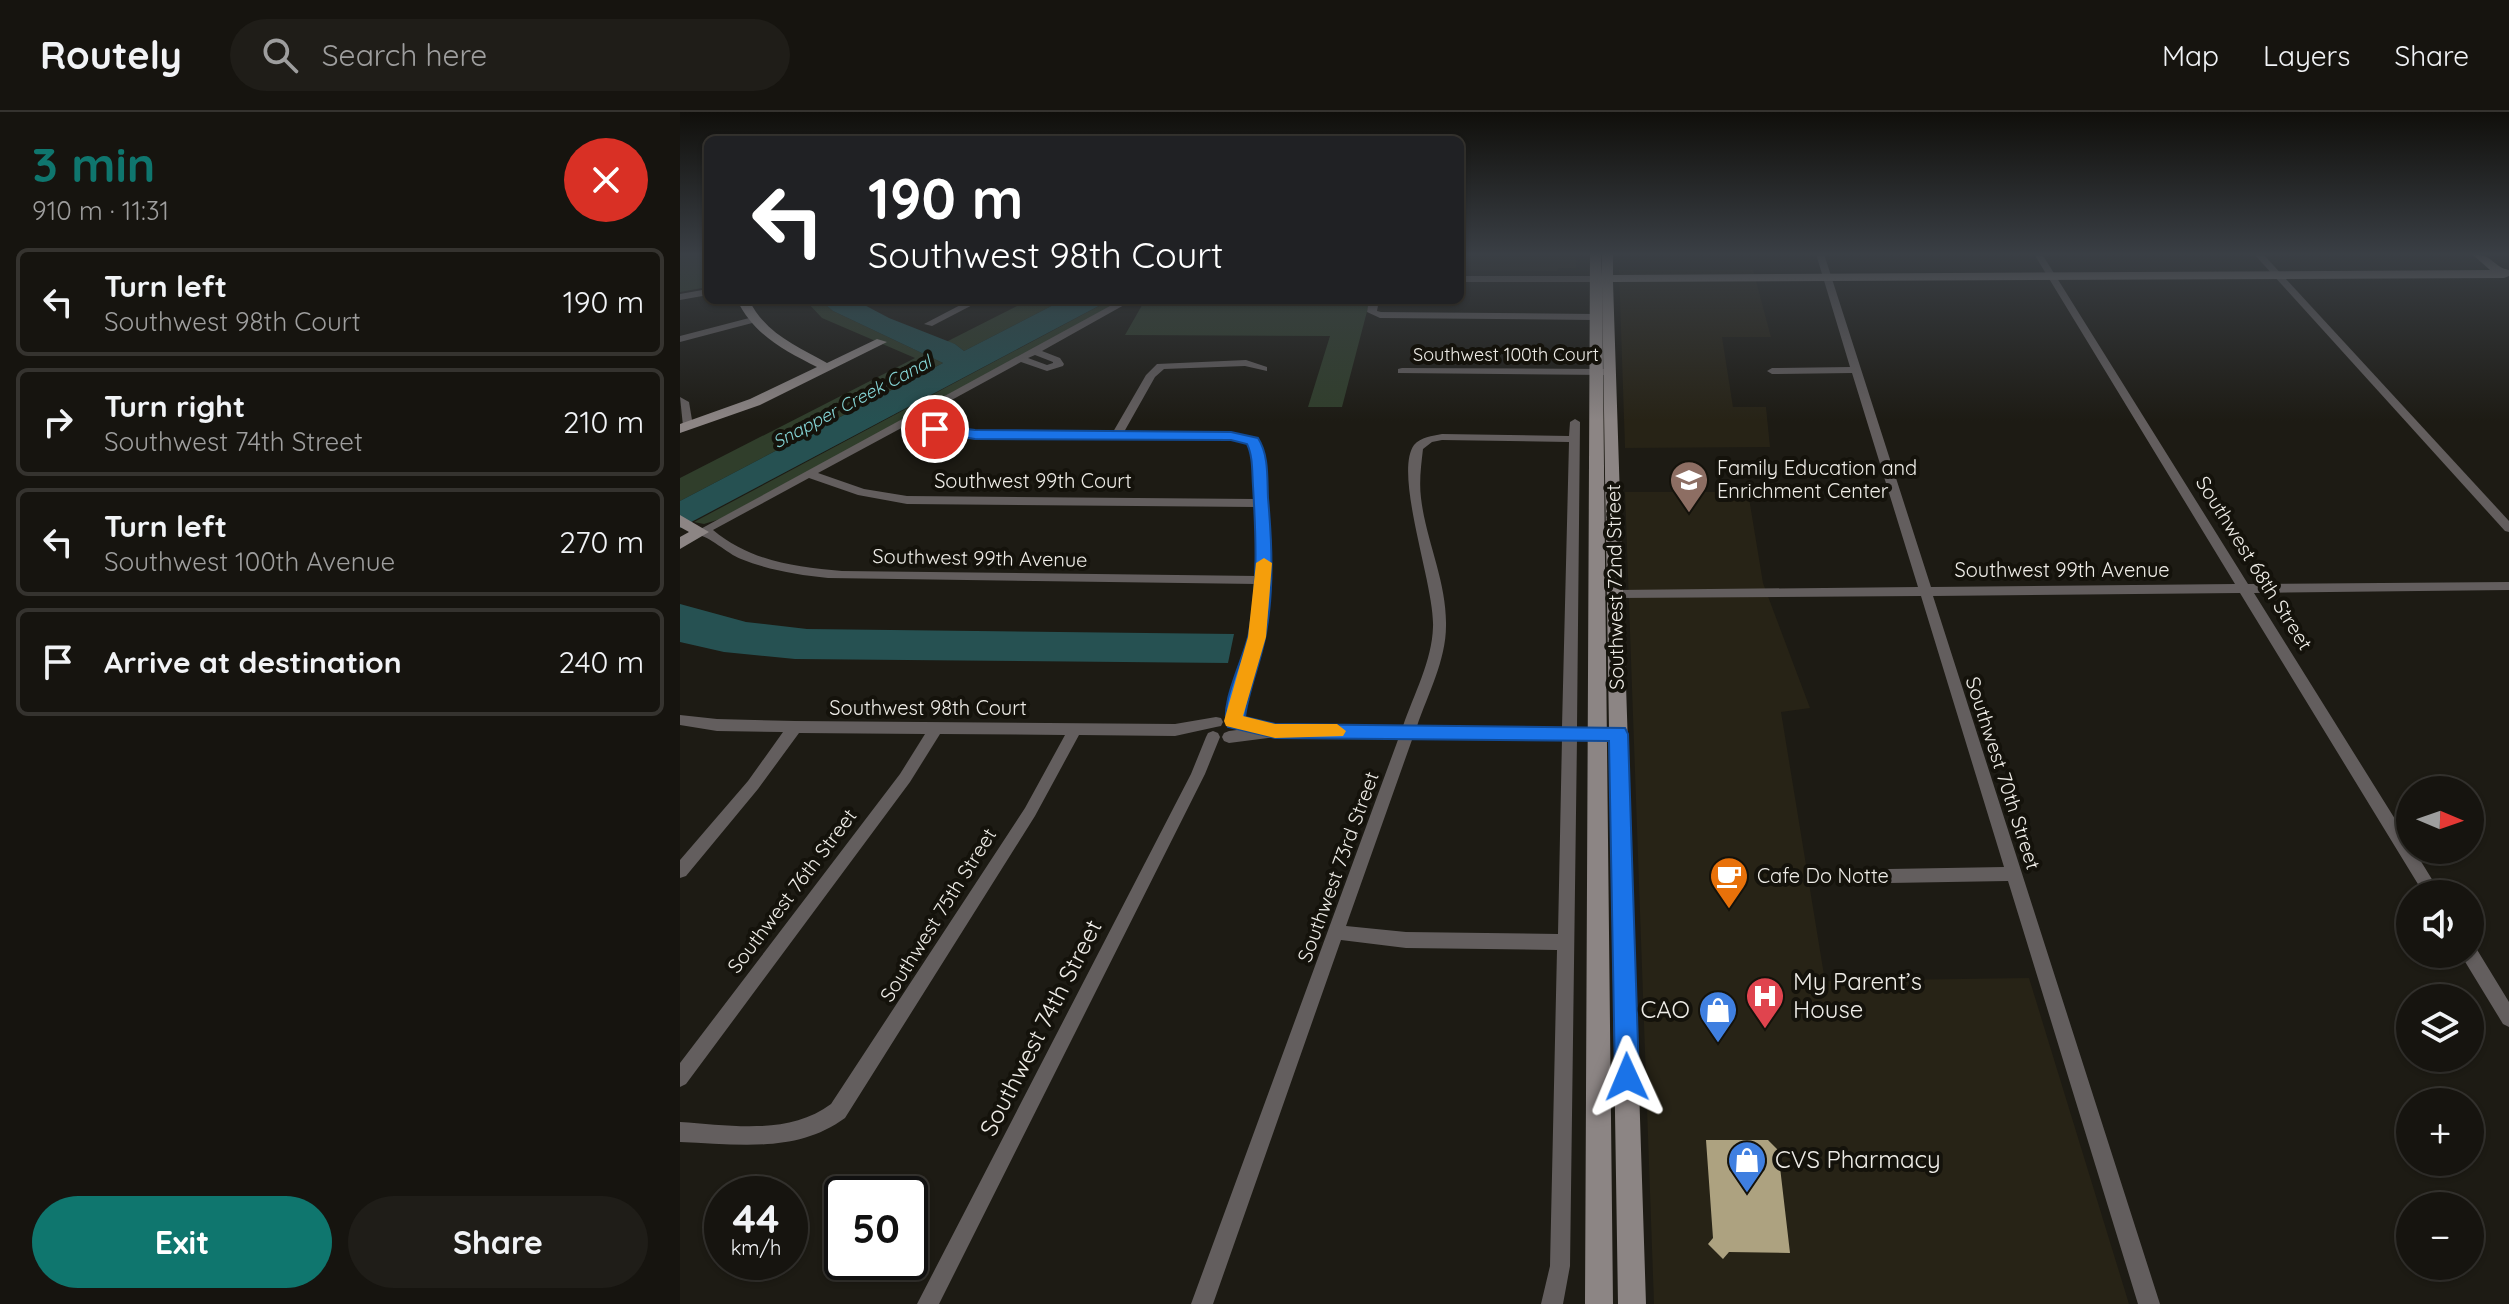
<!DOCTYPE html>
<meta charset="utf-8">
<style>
body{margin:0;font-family:Quicksand,sans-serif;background:#1f1d18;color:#f1f3f6;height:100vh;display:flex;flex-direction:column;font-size:30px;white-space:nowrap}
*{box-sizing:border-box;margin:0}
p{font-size:26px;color:#9e9e9e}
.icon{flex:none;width:44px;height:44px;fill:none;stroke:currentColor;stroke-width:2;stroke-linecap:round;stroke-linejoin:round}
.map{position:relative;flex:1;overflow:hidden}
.panel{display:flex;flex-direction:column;background:#16140f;width:680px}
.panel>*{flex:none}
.guide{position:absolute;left:24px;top:24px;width:760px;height:168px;border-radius:12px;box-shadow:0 2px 6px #0004,0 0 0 2px #35332f;background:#202124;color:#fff;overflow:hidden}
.needle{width:52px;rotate:92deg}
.buttons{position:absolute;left:1716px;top:664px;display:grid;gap:16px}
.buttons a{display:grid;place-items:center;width:88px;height:88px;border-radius:50%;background:#16140f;box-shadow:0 2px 6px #0004,0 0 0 2px #35332f;font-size:40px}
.speed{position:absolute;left:24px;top:1064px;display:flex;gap:16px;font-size:40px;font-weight:700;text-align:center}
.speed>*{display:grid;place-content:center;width:104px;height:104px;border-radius:50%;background:#16140f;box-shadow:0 2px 6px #0004,0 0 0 2px #35332f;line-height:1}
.speed small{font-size:20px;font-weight:400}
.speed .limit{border:4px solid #111;border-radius:12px;background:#fff;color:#111}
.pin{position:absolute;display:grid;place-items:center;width:68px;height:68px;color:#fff;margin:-34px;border:4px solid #fff;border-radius:50%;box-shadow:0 2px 8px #0007}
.me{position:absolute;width:88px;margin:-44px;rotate:359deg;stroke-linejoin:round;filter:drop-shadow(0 0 6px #0008)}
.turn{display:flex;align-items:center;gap:28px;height:168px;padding:0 32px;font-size:36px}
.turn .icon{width:104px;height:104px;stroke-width:2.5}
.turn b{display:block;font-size:56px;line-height:68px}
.round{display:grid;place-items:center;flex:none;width:84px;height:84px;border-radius:42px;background:#1f1d18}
.summary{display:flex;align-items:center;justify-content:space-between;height:136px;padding:0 32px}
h1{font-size:48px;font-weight:800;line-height:60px;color:#0f766e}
.cta{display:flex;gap:16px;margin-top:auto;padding:16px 32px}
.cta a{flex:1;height:92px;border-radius:48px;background:#0f766e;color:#fff;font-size:32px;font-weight:800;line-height:92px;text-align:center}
.cta a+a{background:#1f1d18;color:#f1f3f6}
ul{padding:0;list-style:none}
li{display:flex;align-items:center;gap:24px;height:108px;margin:0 16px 12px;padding:0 16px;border:4px solid #35332f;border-radius:12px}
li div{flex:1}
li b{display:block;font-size:30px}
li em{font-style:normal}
header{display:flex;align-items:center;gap:48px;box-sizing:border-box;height:112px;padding:0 40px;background:#16140f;border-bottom:2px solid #35332f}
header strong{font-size:38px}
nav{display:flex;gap:44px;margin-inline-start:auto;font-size:28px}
.search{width:560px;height:72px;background:#1f1d18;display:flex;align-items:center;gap:20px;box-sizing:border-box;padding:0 28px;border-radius:44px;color:#9e9e9e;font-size:30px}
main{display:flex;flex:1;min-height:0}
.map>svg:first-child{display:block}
.built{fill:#272316}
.green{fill:#303e2b}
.water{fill:#265152}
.building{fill:#ada280}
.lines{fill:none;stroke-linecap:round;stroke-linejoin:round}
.street{fill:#635e5e;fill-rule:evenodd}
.secondary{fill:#8c8584;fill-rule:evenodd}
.route{fill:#1a73e8;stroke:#114b97;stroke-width:2}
.slow{fill:#f59e0b}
.labels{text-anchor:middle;stroke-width:8;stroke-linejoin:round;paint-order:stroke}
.far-street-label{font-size:18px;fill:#eeece7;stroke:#14120b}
.far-water-label{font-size:18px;font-style:italic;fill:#85d5d6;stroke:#14120b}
.poi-label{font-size:20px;fill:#eeece7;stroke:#14120b;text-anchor:start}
.street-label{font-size:20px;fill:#eeece7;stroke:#14120b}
.near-poi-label{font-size:24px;fill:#eeece7;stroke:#14120b;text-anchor:start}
.near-street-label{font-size:24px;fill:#eeece7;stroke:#14120b}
</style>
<header>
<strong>Routely</strong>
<div class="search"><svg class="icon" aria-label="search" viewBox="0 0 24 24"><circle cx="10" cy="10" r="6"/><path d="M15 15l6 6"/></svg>Search here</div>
<nav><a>Map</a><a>Layers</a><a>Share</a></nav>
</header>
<main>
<section class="panel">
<div class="summary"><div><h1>3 min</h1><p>910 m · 11:31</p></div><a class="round" style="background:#d93025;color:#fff"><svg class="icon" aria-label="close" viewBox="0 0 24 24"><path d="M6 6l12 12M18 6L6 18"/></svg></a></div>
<ul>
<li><svg class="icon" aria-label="left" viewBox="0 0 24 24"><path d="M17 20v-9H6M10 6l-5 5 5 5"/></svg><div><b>Turn left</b><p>Southwest 98th Court</p></div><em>190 m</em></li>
<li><svg class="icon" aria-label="right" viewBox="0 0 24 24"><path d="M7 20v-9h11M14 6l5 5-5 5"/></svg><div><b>Turn right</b><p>Southwest 74th Street</p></div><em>210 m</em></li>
<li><svg class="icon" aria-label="left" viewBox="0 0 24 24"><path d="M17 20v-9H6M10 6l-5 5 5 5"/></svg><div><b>Turn left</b><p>Southwest 100th Avenue</p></div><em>270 m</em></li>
<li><svg class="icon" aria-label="arrive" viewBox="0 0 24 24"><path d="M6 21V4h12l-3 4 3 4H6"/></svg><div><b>Arrive at destination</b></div><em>240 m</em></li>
</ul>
<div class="cta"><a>Exit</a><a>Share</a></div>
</section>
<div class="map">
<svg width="1829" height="1192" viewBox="0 0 1829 1192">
<rect width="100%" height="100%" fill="#1d1b14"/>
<g class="built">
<path d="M780 142H896V156H878L877 159 780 158Z"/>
<path d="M939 158H1073L1091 225H1042L1053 295H1086L1090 335 945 336Z"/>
<path d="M945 380H1068L1083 471 1130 596 1101 600 1145 869 1349 866 1449 1192H974Z"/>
</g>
<g class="green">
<path d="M0 142H28V175L0 180Z"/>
<path d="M125 188H140L153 199 263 251 0 389V366L235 246 142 206Z"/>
<path d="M349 188H383L284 239 275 232 266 230Z"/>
<path d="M430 188H443L40 407 24 412 14 410Z"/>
<path d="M465 188H690L662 295H628L650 224 445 223Z"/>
</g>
<g class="water">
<path d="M140 188H175L209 206 275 232 284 239 383 188H430L0 416V389L263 251 153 199Z"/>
<path d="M0 492 66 510 127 517 554 522 548 551 115 547 44 540 0 530Z"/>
</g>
<path class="building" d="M1026 1028H1088L1098 1038 1110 1141 1049 1140 1043 1147 1028 1132 1033 1126Z"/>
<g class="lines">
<g class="street">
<path d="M1136 142H1144L1251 475 1555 472 1354 142H1362L1568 472 1829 470V478L1574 481 1730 731V738H1734L1761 782H1744L1560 481 1253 484 1480 1192H1458L1328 769 1209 771 1203 769 1201 764 1203 759 1209 757 1324 755 1241 484 936 486 930 482 936 478 1238 475 1172 261 1092 262 1087 259 1092 256 1170 255Z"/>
<path d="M1574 142H1583L1829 409V420L1825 419Z"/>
<path d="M780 164H915L919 167 915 170H780Z"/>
<path d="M28 177V183L0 188V182Z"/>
<path d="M290 188H302L252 214 244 212Z"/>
<path d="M441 188H453L362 239 380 246 384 252 383 254 367 259 341 250 235 308C299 325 368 319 433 320L466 263 477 252 566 248 587 255V259L565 254 484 257 475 265 444 320 551 321 577 327 583 338 590 450 588 496 582 534 558 613H548L546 609C559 564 574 520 577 472L148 466C118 463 88 458 61 447 46 441 30 424 17 423L15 420ZM355 243 373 250V251L367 253 348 246ZM227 313 263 322 295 325 551 327 569 331 573 338 575 387 227 384 184 377 138 361ZM129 366 178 383 227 392 575 395 577 464 162 459C115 455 70 449 33 418Z"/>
<path d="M689 188H699L697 199 701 200 915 202 920 205 915 208 700 206 687 200Z"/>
<path d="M73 205 76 206V210L0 230V224Z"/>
<path d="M722 256 926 257 931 260 926 263 718 261V257Z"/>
<path d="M0 285 9 290 13 314 12 316H4L3 314Z"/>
<path d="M895 307 900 310 897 615 931 617 933 621 931 625 897 626 890 1154 883 1192H861L870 1154 877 838 726 836 661 828 533 1192H511L719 625H595L549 631 544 629 542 625 544 621 549 619 595 613 723 614C734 582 752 549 753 515 755 474 713 362 734 333 741 325 752 324 762 322L889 324 890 310ZM762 328 889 330 882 615 737 614C748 582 766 548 766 514 767 470 746 429 741 386 739 370 741 354 743 337L752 330ZM733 625 882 626 878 822 726 820 666 814Z"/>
<path d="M0 603 37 607 115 609 495 612 536 605 541 606 543 610 541 614 536 615 495 624 399 623 355 704 165 1006C116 1042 57 1032 0 1030V1010C50 1013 108 1024 151 992L345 696 385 623 260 622 230 670 6 972 0 975V951L220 662 245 622 119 621 78 677 6 764 0 766V748L68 669 103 620 37 619 0 613Z"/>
<path d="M533 619 538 621 540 625 525 662 259 1192H237L511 662 526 625 528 621Z"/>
<path d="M1790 834 1796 836 1829 890V915L1823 912 1784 848 1782 842H1790Z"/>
</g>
<g class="secondary">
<path d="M910 142H921V164L922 142H933V163L1810 158 1792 142C1813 142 1813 155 1829 158V164L1824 166 933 170 966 1192H938L922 170 933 1192H905Z"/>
<path d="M57 188H69C85 221 116 234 147 251L197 227 207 230 80 293 0 321V312L70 287 137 255C104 238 74 223 57 188Z"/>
<path d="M0 403 29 420 0 437V425L9 420 0 415Z"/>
</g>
</g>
<linearGradient id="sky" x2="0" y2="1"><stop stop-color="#100f0b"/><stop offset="0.46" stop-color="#3a3f45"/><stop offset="1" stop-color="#3a3f45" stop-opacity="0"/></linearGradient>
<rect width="1829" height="309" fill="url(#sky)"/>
<path class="route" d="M255 313 295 318 551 320 578 326C589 343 587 366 588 386 592 431 594 477 586 521 581 550 569 576 565 605L595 612 945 616 948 622 959 965 955 974 947 977 938 974 935 965 929 629 595 626 548 615C538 594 565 544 569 521 578 472 576 423 573 374 572 360 573 344 567 332L551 328 295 327 250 320 248 317Z"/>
<path class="slow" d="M584 446 592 451 586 525 563 604 595 612H657L666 619 663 624 595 626 546 614 544 609 568 525 576 451Z"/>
<defs>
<g id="school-pin" transform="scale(2)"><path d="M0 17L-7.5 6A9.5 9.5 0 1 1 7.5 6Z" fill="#8d6e63" stroke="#14120b"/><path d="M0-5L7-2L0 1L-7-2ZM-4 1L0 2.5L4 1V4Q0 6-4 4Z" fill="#fff"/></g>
<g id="cafe-pin" transform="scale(2)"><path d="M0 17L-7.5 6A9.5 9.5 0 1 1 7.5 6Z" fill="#e8710a" stroke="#14120b"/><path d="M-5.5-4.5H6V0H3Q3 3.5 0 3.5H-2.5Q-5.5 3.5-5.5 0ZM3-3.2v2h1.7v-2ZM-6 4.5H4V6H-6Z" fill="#fff"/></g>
<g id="hospital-pin" transform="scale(2)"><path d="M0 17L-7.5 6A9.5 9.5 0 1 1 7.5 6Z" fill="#e0444e" stroke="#14120b"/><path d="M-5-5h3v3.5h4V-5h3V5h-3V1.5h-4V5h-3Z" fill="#fff"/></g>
<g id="shop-pin" transform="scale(2)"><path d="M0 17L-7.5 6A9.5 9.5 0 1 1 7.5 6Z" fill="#3f7fe0" stroke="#14120b"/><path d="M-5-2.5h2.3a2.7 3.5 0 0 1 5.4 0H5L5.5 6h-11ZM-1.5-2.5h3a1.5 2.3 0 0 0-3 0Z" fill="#fff"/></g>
</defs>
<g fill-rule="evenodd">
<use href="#school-pin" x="1009" y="368"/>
<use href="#cafe-pin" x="1049" y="764"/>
<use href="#hospital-pin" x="1085" y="884"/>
<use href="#shop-pin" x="1038" y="898"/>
<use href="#shop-pin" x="1067" y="1048"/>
</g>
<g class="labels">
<g class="far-street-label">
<text x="826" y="249">Southwest 100th Court</text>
</g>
<g class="far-water-label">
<text transform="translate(172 290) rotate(-28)" y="6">Snapper Creek Canal</text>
</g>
<g class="poi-label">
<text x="1037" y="363">Family Education and<tspan x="1037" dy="23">Enrichment Center</tspan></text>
<text x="1077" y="771">Cafe Do Notte</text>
</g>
<g class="street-label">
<text x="353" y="376">Southwest 99th Court</text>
<text transform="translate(300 446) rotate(1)" y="7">Southwest 99th Avenue</text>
<text transform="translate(1574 451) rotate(58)" y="7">Southwest 68th Street</text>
<text x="1382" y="465">Southwest 99th Avenue</text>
<text transform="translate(935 475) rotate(-91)" y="7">Southwest 72nd Street</text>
<text x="248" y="603">Southwest 98th Court</text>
<text transform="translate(1323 661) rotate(72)" y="7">Southwest 70th Street</text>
<text transform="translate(658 755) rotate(-70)" y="7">Southwest 73rd Street</text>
<text transform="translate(112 779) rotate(-53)" y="7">Southwest 76th Street</text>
<text transform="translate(258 803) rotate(-58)" y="7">Southwest 75th Street</text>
</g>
<g class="near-poi-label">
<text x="1113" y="878">My Parent’s<tspan x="1113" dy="28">House</tspan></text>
<text x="1010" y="906" text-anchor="end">CAO</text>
<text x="1095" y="1056">CVS Pharmacy</text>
</g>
<g class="near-street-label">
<text transform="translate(361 916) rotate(-63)" y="8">Southwest 74th Street</text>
</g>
</g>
</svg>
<div class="buttons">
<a><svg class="needle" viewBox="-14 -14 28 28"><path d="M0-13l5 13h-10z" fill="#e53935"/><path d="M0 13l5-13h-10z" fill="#9e9e9e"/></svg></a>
<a><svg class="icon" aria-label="sound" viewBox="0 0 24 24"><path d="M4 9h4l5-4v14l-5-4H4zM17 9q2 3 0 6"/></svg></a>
<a><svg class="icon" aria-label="layers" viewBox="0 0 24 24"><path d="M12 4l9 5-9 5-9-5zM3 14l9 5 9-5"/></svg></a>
<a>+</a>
<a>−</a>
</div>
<div class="speed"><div>44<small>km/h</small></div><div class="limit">50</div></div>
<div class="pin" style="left:255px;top:317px;background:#d93025"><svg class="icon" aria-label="arrive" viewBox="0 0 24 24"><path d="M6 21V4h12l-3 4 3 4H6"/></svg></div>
<svg class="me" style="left:947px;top:965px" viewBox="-20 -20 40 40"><path d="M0-17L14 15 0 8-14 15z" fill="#1a73e8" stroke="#fff" stroke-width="4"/></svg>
<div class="guide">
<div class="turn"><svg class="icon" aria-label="left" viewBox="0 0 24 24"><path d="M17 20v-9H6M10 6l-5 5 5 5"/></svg><div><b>190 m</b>Southwest 98th Court</div></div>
</div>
</div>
</main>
